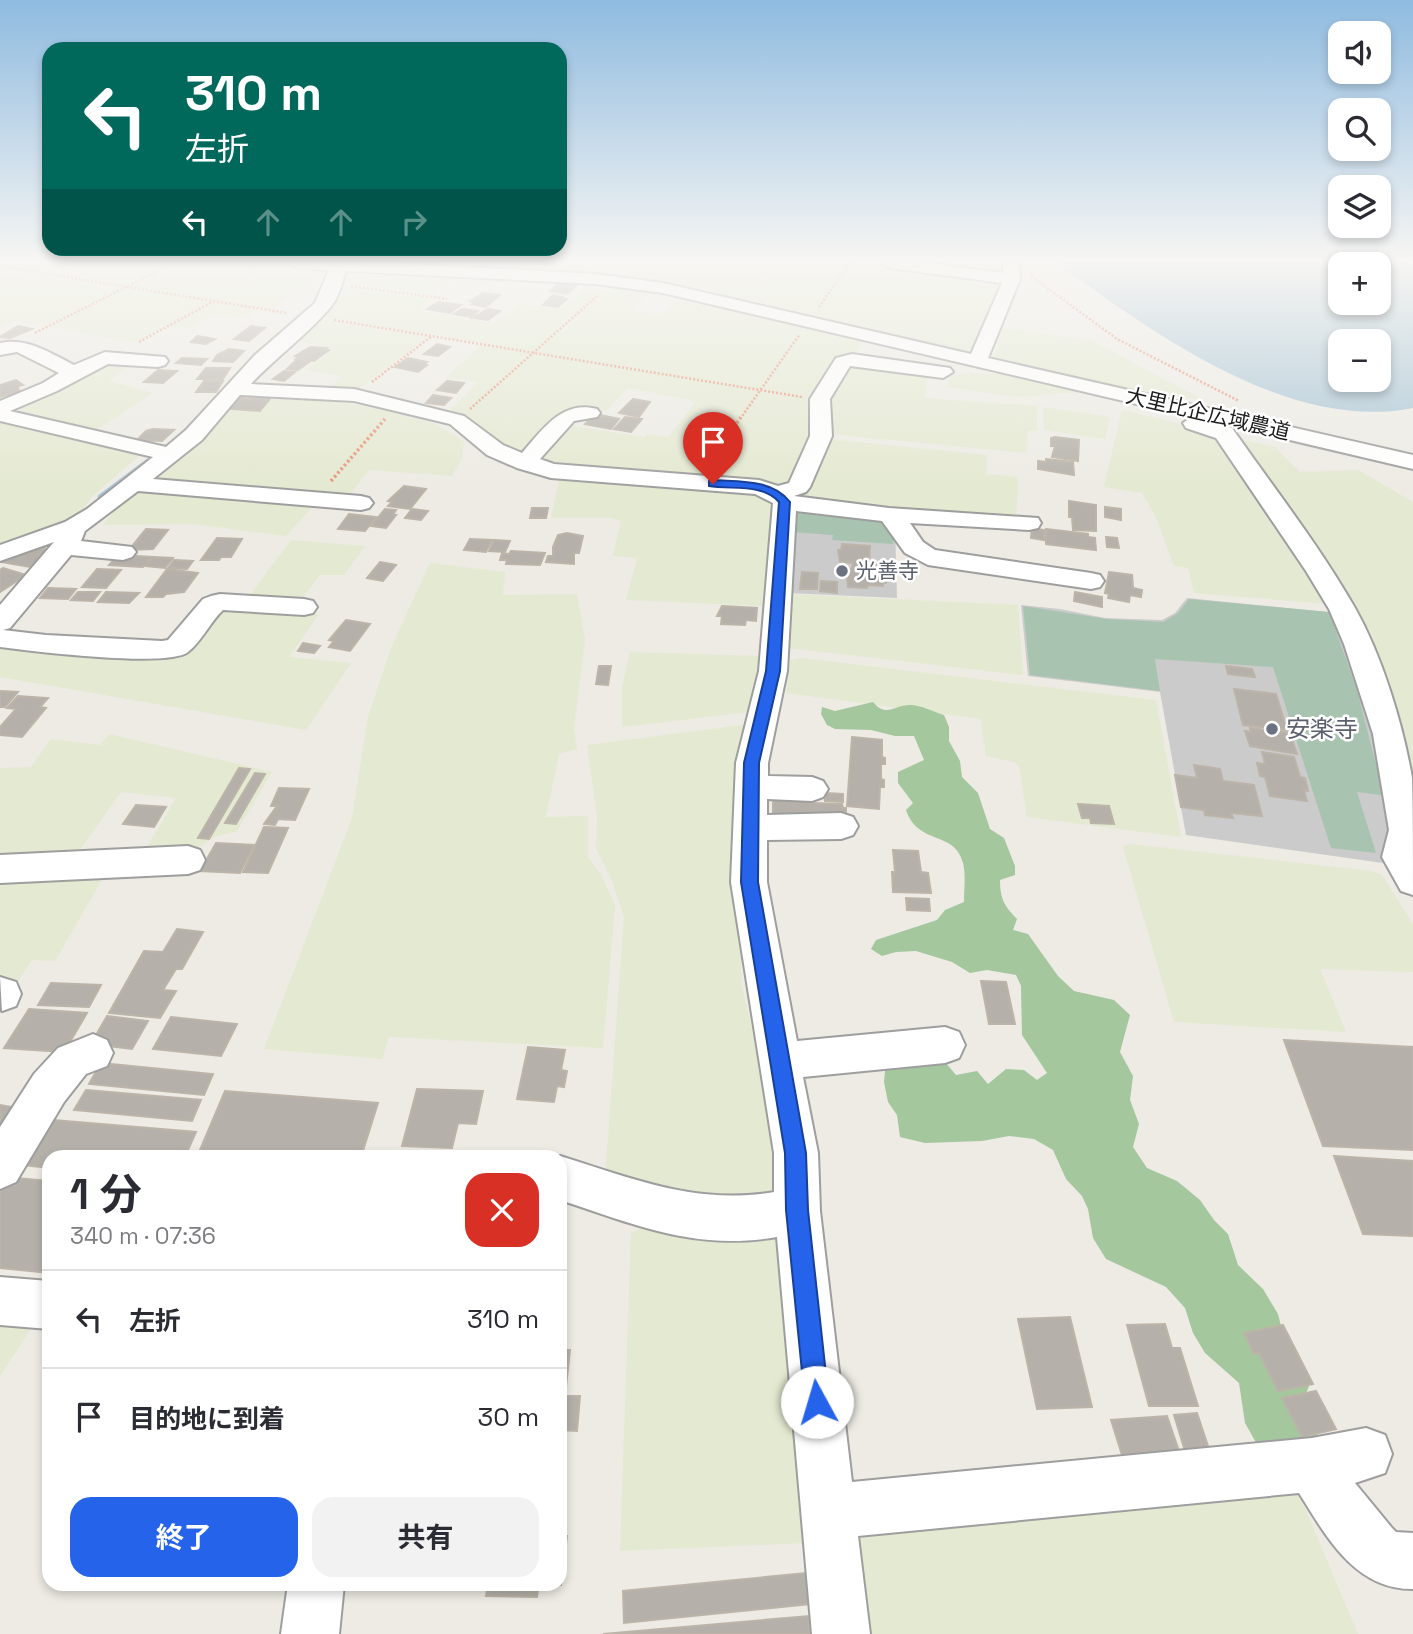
<!DOCTYPE html>
<html lang="ja">
<meta charset="utf-8">
<style>
body{margin:0;font-family:"Space Grotesk","Noto Sans JP",sans-serif;background:#f2f2f3;color:#2b2b33;height:100vh;display:flex;flex-direction:column;font-size:26px;white-space:nowrap}
*{box-sizing:border-box;margin:0}
p{font-size:23px;color:#7c7c81}
.icon{flex:none;width:38px;height:38px;fill:none;stroke:currentColor;stroke-width:2;stroke-linecap:round;stroke-linejoin:round}
.map{position:relative;flex:1;overflow:hidden}
.drawer{position:absolute;left:42px;top:1150px;width:525px;height:441px;display:flex;flex-direction:column;background:#fff;border-radius:21px;box-shadow:0 4px 10px #0003}
.drawer>*{flex:none}
.top-card{position:absolute;left:42px;top:42px;width:525px;height:214px;border-radius:21px;box-shadow:0 4px 10px #0003;background:#00695c;color:#fff;overflow:hidden}
.fabs{position:absolute;left:1328px;top:21px;display:grid;gap:14px}
.fabs a{display:grid;place-items:center;width:63px;height:63px;border-radius:14px;background:#fff;box-shadow:0 4px 10px #0003;font-size:35px}
.pin{position:absolute;display:grid;place-items:center;width:60px;height:60px;color:#fff;margin:-72px -30px;border-radius:50% 50% 50% 0;rotate:-45deg;box-shadow:0 0 7px #0007}
.pin .icon{rotate:45deg}
.me{position:absolute;width:77px;margin:-38px;rotate:354deg;stroke-linejoin:round;filter:drop-shadow(0 0 5px #0008)}
.turn{display:flex;align-items:center;gap:24px;height:147px;padding:0 28px;font-size:32px}
.turn .icon{width:91px;height:91px;stroke-width:2.5}
.turn b{display:block;font-size:49px;line-height:60px}
.lanes{display:flex;align-items:center;height:66px;padding:0 28px;background:#0003;justify-content:center;gap:35px;direction:ltr}
.lanes .off{opacity:.35}
.round{display:grid;place-items:center;flex:none;width:74px;height:74px;border-radius:21px;background:#f2f2f3}
.overview{display:flex;align-items:center;justify-content:space-between;height:119px;padding:0 28px}
h1{font-size:42px;font-weight:700;line-height:52px}
.button{display:flex;gap:14px;margin-top:auto;padding:14px 28px}
.button a{flex:1;height:80px;border-radius:21px;background:#2563eb;color:#fff;font-size:28px;font-weight:700;line-height:80px;text-align:center}
.button a+a{background:#f2f2f3;color:#2b2b33}
ul{padding:0;list-style:none}
li{display:flex;align-items:center;gap:21px;height:98px;padding:0 28px;border-top:2px solid #e1e1e2}
li div{flex:1}
li b{display:block;font-size:26px}
li em{font-style:normal}
.map>svg:first-child{display:block}
.religious{fill:#cbcbcb}
.farmland{fill:#e4e9d1}
.forest{fill:#a4c79e}
.cemetery{fill:#a8c3b0}
.water{fill:#a9c5d5;fill-rule:evenodd}
.lines{fill:none;stroke-linecap:round;stroke-linejoin:round}
.stream-far1{stroke:#a9c5d5;stroke-width:3.5}
.stream{stroke:#a9c5d5;stroke-width:5}
.building{fill:#b5b1aa;stroke:#bcb4a8;stroke-width:2}
.minor-casing{stroke:#9e9e9e;stroke-width:4}
.path-far1{stroke:#e8957a;stroke-width:2.5;stroke-dasharray:2 2;stroke-linecap:butt}
.path{stroke:#e8957a;stroke-width:3.5;stroke-dasharray:2.5 2.5;stroke-linecap:butt}
.minor{fill:#fff;fill-rule:evenodd}
.route{fill:#2563eb;stroke:#184099;stroke-width:2}
.worship-dot{fill:#6b7280;stroke:#fff;stroke-width:2.5}
.labels{text-anchor:middle;stroke-width:5;stroke-linejoin:round;paint-order:stroke}
.far-street-label{font-size:21px;fill:#1d1d1d;stroke:#fff}
.far-worship-label{font-size:21px;fill:#5b616d;stroke:#fff;text-anchor:start}
.worship-label{font-size:24px;fill:#5b616d;stroke:#fff;text-anchor:start}
</style>
<div class="map">
<svg width="1413" height="1634" viewBox="0 0 1413 1634">
<rect width="100%" height="100%" fill="#edebe4"/>
<g class="religious">
<path d="M792 507 895 525 897 598 787 593Z"/>
<path d="M1187 598 1336 613 1387 766 1390 864 1186 835 1160 692 1028 676 1021 605 1060 609 1105 618 1162 620 1175 613Z"/>
</g>
<g class="farmland">
<path d="M0 263H272L322 269 316 280 273 308H259L244 318 209 316 189 329 164 327 137 343 14 321 0 328Z"/>
<path d="M418 263H631L613 278 412 267Z"/>
<path d="M638 263H872L1002 280 991 312 972 349 956 352 622 277Z"/>
<path d="M354 271 502 277 495 286 449 283 433 295 346 283Z"/>
<path d="M615 285 652 290 630 311 661 315 676 301 756 313 864 339 853 357 840 358 812 440 790 482 781 485 608 473 562 467 533 459 566 425 645 437 648 434 668 437 696 401 628 388 606 411 577 410 520 455 465 419 447 413 478 382 446 378 483 343 318 316 344 286 432 299 420 311 494 323 520 303 561 310 583 289 606 292Z"/>
<path d="M315 318 428 337 359 389 353 391 329 388 342 376 305 370 336 348 289 340Z"/>
<path d="M1003 328 1093 341 1205 401 1096 383 996 360 994 357Z"/>
<path d="M104 360 136 362 109 381 153 393 95 431 8 410Z"/>
<path d="M852 364 928 373 925 398 1037 406V431H1028L1026 453 829 434V401Z"/>
<path d="M968 373 1018 375 1082 392 1018 397 946 387 951 376Z"/>
<path d="M272 399 329 401 375 408 433 423 464 441 462 459 452 476 369 470 347 498 153 481 204 436 226 410 260 412Z"/>
<path d="M1043 407 1110 417 1105 439 1044 430Z"/>
<path d="M1122 410 1211 431 1217 435 1329 604 1194 593 1188 568 1174 566 1156 517 1142 493 1104 487Z"/>
<path d="M0 420 139 456 91 497 82 511 57 526 0 546Z"/>
<path d="M1235 438 1275 447 1300 472 1358 470 1413 502V787L1395 704 1361 626Z"/>
<path d="M827 439 987 455 986 474 1018 477 1016 516 915 513 801 499 824 456Z"/>
<path d="M559 480 755 493 773 502 765 606 626 600 637 558 613 556 621 521 610 518H551Z"/>
<path d="M139 487 316 503 286 536 193 524 103 525 119 504Z"/>
<path d="M291 540 365 546 344 575H320L298 604 247 599Z"/>
<path d="M430 563 505 572 503 595 577 594 585 640 574 728 577 749 559 754 546 817 588 816V857L600 873 615 905 603 1048 389 1037 382 1059 264 1049 352 818 368 717 391 648Z"/>
<path d="M788 594 1018 605 1023 675 788 648Z"/>
<path d="M218 607 319 614 289 657 351 663 306 730 0 677V646L157 656Z"/>
<path d="M630 652 762 656 755 697 750 712 622 727V688Z"/>
<path d="M801 658 1156 700 1181 837 1027 817 1019 766 1014 762 986 756 981 719 786 693 790 660Z"/>
<path d="M750 724 739 926 742 986 763 1079 777 1197 720 1207 605 1179 624 917 612 881 596 848 597 815 587 745Z"/>
<path d="M109 734 272 772 237 831 217 836 188 854 141 857 176 798 121 792 73 860 0 863V768L31 767 51 739 100 745Z"/>
<path d="M1130 844 1372 871 1382 875 1413 924V972L1320 969 1346 1032 1174 1022 1123 847Z"/>
<path d="M108 869 55 961 32 960 18 981 0 987V875Z"/>
<path d="M643 1228 692 1237 778 1236 808 1543 620 1551 631 1233Z"/>
<path d="M0 1324 32 1327 0 1376Z"/>
<path d="M1296 1487 1358 1634H854L844 1530Z"/>
</g>
<path class="forest" d="M873 702C886 718 894 705 910 705 921 705 934 712 944 715L949 727V741L960 761 962 777 978 793 990 829 1004 838 1015 866V875L1000 880C1000 898 1004 906 1017 919L1013 930 1028 934 1058 976 1074 991 1114 1000 1130 1015 1120 1052 1133 1076 1130 1100 1139 1124 1133 1147 1147 1168 1177 1181 1200 1200 1214 1220 1228 1234 1238 1265 1263 1289 1278 1314 1286 1346 1309 1386 1303 1401 1318 1428 1316 1444 1258 1446 1245 1423 1239 1383 1205 1353 1193 1333 1185 1308 1166 1287 1106 1259 1093 1238 1088 1209 1082 1196 1066 1179 1053 1150 1034 1139 1009 1136 982 1141 925 1143 900 1137 897 1115 888 1102 884 1082 886 1061 945 1062 956 1075 977 1071 988 1084 1006 1069 1024 1070 1037 1080 1047 1073 1022 1035 1021 986 1016 975 987 970 970 973 952 962 916 951 896 952 882 956 871 949 876 940 937 920 945 910 964 902C964 890 966 875 963 863 955 830 918 846 906 810L913 803 898 783V772L924 760 914 736H895L871 730 835 729 827 725 821 714 822 707 835 711Z"/>
<g class="cemetery">
<path d="M794 507 881 519 894 530 893 544 832 540 833 535 792 532Z"/>
<path d="M1189 599 1329 612 1357 690 1381 784V795L1357 792 1376 853 1331 848 1273 667 1155 659 1160 691 1030 675 1023 606 1107 619 1163 622 1178 613Z"/>
</g>
<path class="water" d="M1056 263H1413V408C1287 433 1152 331 1056 263ZM1340 264H1379V303H1340ZM1340 341H1379V380H1340Z"/>
<g class="lines">
<g class="stream-far1">
<path d="M264 348 297 319"/>
<path d="M197 419 246 366"/>
</g>
<g class="stream">
<path d="M180 437 199 417"/>
<path d="M101 505 100 497 148 461"/>
</g>
</g>
<g class="building">
<path d="M561 282 579 284 567 294 550 291Z"/>
<path d="M483 293 500 295 486 307 472 304 475 302 470 301Z"/>
<path d="M553 295 562 297 567 299 558 307 543 305Z"/>
<path d="M438 302 461 305 450 313 427 309Z"/>
<path d="M462 309 478 311 471 317 454 314Z"/>
<path d="M488 309 500 311 488 320 472 318Z"/>
<path d="M18 326 32 329 10 338 0 337Z"/>
<path d="M251 326 265 328 249 341 234 339Z"/>
<path d="M197 336 215 339 206 344 191 342Z"/>
<path d="M437 344 450 347 438 356 424 354Z"/>
<path d="M310 347 326 348 324 349 329 350 314 361 296 359 299 357 295 356Z"/>
<path d="M229 349 244 351 233 362 213 361 217 355Z"/>
<path d="M182 358 207 359 201 365 176 363Z"/>
<path d="M408 358 427 362 424 364 427 365 418 372 395 367Z"/>
<path d="M296 360 309 362 298 370 287 369Z"/>
<path d="M206 368H230L223 379H197Z"/>
<path d="M158 370 177 371 163 383 144 382Z"/>
<path d="M284 371 295 372 284 381 273 379Z"/>
<path d="M16 380 23 385 18 386 19 391 0 397V385Z"/>
<path d="M204 381H223L216 392H196Z"/>
<path d="M447 381 464 383 456 393 437 390Z"/>
<path d="M433 395 451 398 444 405 426 403Z"/>
<path d="M240 398 270 399 260 411 230 409Z"/>
<path d="M633 399 650 402 639 417 619 413Z"/>
<path d="M595 414 619 419 611 429 585 424Z"/>
<path d="M625 417 642 419 631 432 614 429Z"/>
<path d="M153 429 174 430 162 441 137 440 146 431Z"/>
<path d="M1055 437 1079 440 1078 461 1052 457 1055 446H1051V438Z"/>
<path d="M1046 459 1073 462 1074 475 1038 469V461L1046 462Z"/>
<path d="M404 486 426 489 410 509 388 506 392 502 388 501Z"/>
<path d="M1069 501 1096 505V531L1073 530 1072 517H1069Z"/>
<path d="M1105 507 1121 509V520L1105 517Z"/>
<path d="M532 508H548L546 518H530Z"/>
<path d="M385 509 396 510 393 515H396L386 528 371 526Z"/>
<path d="M412 509 428 511 421 520 405 518Z"/>
<path d="M349 514 376 517 365 531 338 529Z"/>
<path d="M1032 528 1044 530V540L1031 538Z"/>
<path d="M146 529 168 530 153 549 129 550Z"/>
<path d="M1046 529 1088 534V537L1095 538 1096 550 1046 544Z"/>
<path d="M567 533 583 536 579 553H574V564L546 562 548 556H553V547L558 535Z"/>
<path d="M1106 537 1117 538 1119 548 1107 547Z"/>
<path d="M217 538 242 539 231 557H221L219 560H201Z"/>
<path d="M470 539 492 540 486 552 464 550Z"/>
<path d="M494 540 510 541 505 552 489 551Z"/>
<path d="M842 544 870 546 869 563 876 564V572L887 573 886 583H883V586L868 585 867 588 848 587 846 568 852 569 853 563 840 562 838 550H841Z"/>
<path d="M32 545 45 547 43 549 47 550 40 556H44L30 567 1 562 11 555 18 556Z"/>
<path d="M511 551 545 553 540 565 506 564 507 560H500L502 553 509 554Z"/>
<path d="M118 555 152 557 143 567 109 565Z"/>
<path d="M153 557 173 558 165 568 145 566Z"/>
<path d="M174 560 193 561 187 569 168 568Z"/>
<path d="M380 562 396 565 383 581 367 578Z"/>
<path d="M3 568 26 575 0 592V570Z"/>
<path d="M97 569 121 570 106 588 82 587Z"/>
<path d="M167 569 198 573 184 592 166 594 163 597H146Z"/>
<path d="M802 572 818 573 817 589H800Z"/>
<path d="M1109 572 1132 575 1133 588 1142 590 1141 597 1130 595 1129 602 1108 598 1109 594 1105 593Z"/>
<path d="M821 581 837 582V593L820 591Z"/>
<path d="M48 588 76 589 68 599 40 598Z"/>
<path d="M78 592H100L93 601 71 600Z"/>
<path d="M106 592 139 593 129 603 98 602Z"/>
<path d="M1075 592 1102 597V607L1074 601Z"/>
<path d="M722 606 757 608 756 621 746 620 745 625 721 624 722 616H717Z"/>
<path d="M346 620 370 624 350 651 329 647 334 641 329 640Z"/>
<path d="M303 643 320 646 314 653 298 651Z"/>
<path d="M599 666H611L608 685 596 684Z"/>
<path d="M1226 666 1252 669 1255 677 1228 674Z"/>
<path d="M1234 689 1276 694 1287 730 1243 725Z"/>
<path d="M0 691 18 692 5 707H0Z"/>
<path d="M18 696 48 698 40 707 46 708 22 737 0 735V727L16 709 7 708Z"/>
<path d="M1250 728 1290 733 1297 754 1250 746 1245 731 1251 732Z"/>
<path d="M852 737 882 740V757L885 758V764H881V779L884 780V787H880L879 809 847 806Z"/>
<path d="M1262 752 1294 757 1300 777 1305 778 1308 791 1304 790 1307 801 1270 796 1265 777 1260 776 1257 763 1265 764Z"/>
<path d="M1194 765 1220 769 1223 781 1254 785 1262 816 1231 813 1233 818 1205 815 1204 810 1181 807 1175 775 1197 778Z"/>
<path d="M239 768 250 769 209 839 198 838Z"/>
<path d="M255 773 265 774 236 824 225 823Z"/>
<path d="M279 788 309 789 295 820 278 819 275 825 264 824 277 806H271Z"/>
<path d="M825 793 843 794V802L825 801Z"/>
<path d="M773 797 813 801V803L842 804 843 808H846V817L773 821Z"/>
<path d="M1078 804 1109 806 1114 824 1091 823 1090 818H1082Z"/>
<path d="M136 805 166 807 154 827 123 824Z"/>
<path d="M264 827 288 828 268 873 243 872Z"/>
<path d="M216 843 254 845 240 873 200 871Z"/>
<path d="M893 850 918 851 921 872 928 873 931 893 893 892 892 872H895Z"/>
<path d="M906 898 929 899 930 911 907 910Z"/>
<path d="M177 929 203 932 182 969H176L163 990 176 991 160 1018 109 1013 144 951 163 952Z"/>
<path d="M981 981 1006 982 1015 1024H989Z"/>
<path d="M51 983 101 985 89 1007 38 1005Z"/>
<path d="M29 1009 87 1013 64 1052 4 1048Z"/>
<path d="M107 1016 148 1021 132 1049 91 1044Z"/>
<path d="M171 1017 237 1024 221 1056 153 1049Z"/>
<path d="M1284 1040 1413 1047V1150L1323 1146Z"/>
<path d="M528 1047 565 1050 561 1070 567 1071 564 1087 557 1086 554 1102 517 1099Z"/>
<path d="M101 1063 213 1074 204 1095 89 1084Z"/>
<path d="M417 1089 483 1091 476 1124 458 1123 452 1148 402 1146Z"/>
<path d="M86 1090 201 1100 192 1121 74 1110Z"/>
<path d="M225 1091 378 1103 361 1157H197Z"/>
<path d="M0 1105 28 1110 0 1152Z"/>
<path d="M41 1119 196 1132 185 1157H49V1168L12 1164Z"/>
<path d="M1334 1156 1413 1161V1236L1363 1234Z"/>
<path d="M3 1177 49 1181V1273L0 1268V1183Z"/>
<path d="M1070 1317 1092 1407 1037 1409 1018 1319Z"/>
<path d="M1165 1324 1172 1348H1180L1198 1406H1149L1127 1325Z"/>
<path d="M1283 1325 1313 1384 1278 1391 1259 1353 1254 1354 1244 1333Z"/>
<path d="M560 1350H570L565 1396H580L577 1431 560 1430Z"/>
<path d="M1316 1391 1336 1429 1302 1437 1282 1398Z"/>
<path d="M1197 1413 1209 1449 1185 1451 1174 1415Z"/>
<path d="M1167 1416 1179 1451 1122 1455 1111 1420Z"/>
<path d="M560 1536H567L561 1585 539 1584 537 1597 486 1596 488 1584H560Z"/>
<path d="M806 1573 810 1604 624 1623 623 1591Z"/>
<path d="M809 1616 810 1634H603Z"/>
</g>
<g class="lines">
<g class="minor-casing">
<g id="minor">
<path d="M290 263H391L595 274 663 283 971 354 1002 283 890 268 882 263H928L1003 273V263H1019L1020 279 988 358 1413 455V469L1209 421 1232 428C1273 487 1319 545 1355 608 1382 656 1403 724 1412 778 1413 812 1413 860 1413 895L1401 891 1382 857 1389 830 1373 734 1344 644 1329 609 1306 571 1216 438 1186 428 1183 423 1192 417 663 293 595 284 346 271C343 279 341 289 337 297 327 319 271 361 251 384L354 389 464 416 503 445 522 453C543 429 562 400 597 409L600 413 597 417 574 421 540 459 554 464 759 480 778 486 789 483 810 436V399L836 358 852 354 950 368 953 372 943 378 850 366 830 399 832 436 810 487 806 492 794 496 889 508 1038 518 1041 523 1038 528 1029 530 910 523 923 542 935 550 1091 573 1100 575 1104 581 1100 587 1091 589 928 565 905 553 882 521 796 511 787 671 768 763V776L812 777 823 781 828 789 823 797 812 801 767 799V815L841 813 853 817 858 826 853 835 841 839 767 840V882L797 1041 945 1027 959 1032 965 1045 959 1058 945 1063 803 1077 818 1153 820 1211 852 1482 1312 1438 1366 1428 1385 1435 1392 1454 1385 1473 1355 1483 1392 1528 1396 1532 1413 1533V1589C1355 1590 1326 1536 1299 1493L858 1536 870 1634H812L777 1237C694 1251 637 1225 560 1200V1157H558L560 1156C634 1179 696 1205 774 1192V1153L731 882 736 763 759 671 773 503 755 494 551 478 517 468 487 455 450 424 354 401 240 395 202 440 153 479 361 496 369 498 373 503 369 508 361 510 138 491 85 531 81 541 132 547 136 552 132 557 123 560 71 555 10 628 3 630 46 635 162 641 168 640 203 599 211 596 220 594 304 599 313 601 317 607 313 613 304 615 223 610C210 622 202 641 188 652 168 668 30 651 0 647V605L54 542 0 561V545L65 522 87 509 153 457 0 421V401L43 383 59 373 17 352 0 355V343C27 337 50 353 74 365L105 352 165 357 168 361 165 365 158 367 108 364 57 391 10 411 166 447 186 430 255 355 315 303 329 270 298 268Z"/>
<path d="M188 846 200 850 205 860 200 870 188 874 0 883V855Z"/>
<path d="M0 977 16 982 21 994 16 1006 2 1011Z"/>
<path d="M93 1034 107 1040 113 1053 107 1066 86 1074 64 1102 16 1182 0 1189V1127L34 1074 58 1048Z"/>
<path d="M0 1277 49 1281V1329L0 1325Z"/>
<path d="M288 1584H344L339 1634H281Z"/>
</g>
</g>
<g class="path-far1">
<path d="M0 266 287 313"/>
<path d="M1031 276 1117 339 1239 401"/>
<path d="M351 286 447 299"/>
<path d="M819 307 850 263"/>
<path d="M334 320 802 397"/>
<path d="M35 333 174 263"/>
<path d="M139 342 214 301"/>
<path d="M372 382 432 336"/>
<path d="M470 409 597 296"/>
<path d="M740 419 800 334"/>
</g>
<g class="path">
<path d="M708 464 741 417"/>
<path d="M331 481 385 419"/>
</g>
<use href="#minor" class="minor"/>
</g>
<linearGradient id="sky" x2="0" y2="1"><stop stop-color="#8fbbe0"/><stop offset="0.53" stop-color="#f7f6f3"/><stop offset="1" stop-color="#f7f6f3" stop-opacity="0"/></linearGradient>
<rect width="1413" height="492" fill="url(#sky)"/>
<path class="route" d="M713 480C740 482 772 479 790 502L780 671 759 763 758 882 806 1153 808 1210 829 1402 826 1411 817 1414 808 1411 805 1402 786 1210 785 1153 741 882 744 763 766 671 779 502C762 483 732 490 709 486V481Z"/>
<g class="worship-dot">
<circle cx="842" cy="571" r="7"/>
<circle cx="1272" cy="729" r="7"/>
</g>
<g class="labels">
<g class="far-street-label">
<text transform="translate(1208 414) rotate(13)" y="7">大里比企広域農道</text>
</g>
<g class="far-worship-label">
<text x="856" y="578">光善寺</text>
</g>
<g class="worship-label">
<text x="1286" y="737">安楽寺</text>
</g>
</g>
</svg>
<div class="fabs">
<a><svg class="icon" aria-label="sound" viewBox="0 0 24 24"><path d="M4 9h4l5-4v14l-5-4H4zM17 9q2 3 0 6"/></svg></a>
<a><svg class="icon" aria-label="search" viewBox="0 0 24 24"><circle cx="10" cy="10" r="6"/><path d="M15 15l6 6"/></svg></a>
<a><svg class="icon" aria-label="layers" viewBox="0 0 24 24"><path d="M12 4l9 5-9 5-9-5zM3 14l9 5 9-5"/></svg></a>
<a>+</a>
<a>−</a>
</div>
<div class="pin" style="left:713px;top:484px;background:#d93025"><svg class="icon" aria-label="arrive" viewBox="0 0 24 24"><path d="M6 21V4h12l-3 4 3 4H6"/></svg></div>
<svg class="me" style="left:817px;top:1402px" viewBox="-20 -20 40 40"><circle r="19" fill="#fff"/><path d="M0-13L10 11 0 6-10 11z" fill="#2563eb"/></svg>
<div class="top-card">
<div class="turn"><svg class="icon" aria-label="left" viewBox="0 0 24 24"><path d="M17 20v-9H6M10 6l-5 5 5 5"/></svg><div><b>310 m</b>左折</div></div>
<div class="lanes"><svg class="icon" aria-label="left" viewBox="0 0 24 24"><path d="M17 20v-9H6M10 6l-5 5 5 5"/></svg><svg class="icon off" aria-label="ahead" viewBox="0 0 24 24"><path d="M12 20V5M6 11l6-6 6 6"/></svg><svg class="icon off" aria-label="ahead" viewBox="0 0 24 24"><path d="M12 20V5M6 11l6-6 6 6"/></svg><svg class="icon off" aria-label="right" viewBox="0 0 24 24"><path d="M7 20v-9h11M14 6l5 5-5 5"/></svg></div>
</div>
<section class="drawer">
<div class="overview"><div><h1>1 分</h1><p>340 m · 07:36</p></div><a class="round" style="background:#d93025;color:#fff"><svg class="icon" aria-label="close" viewBox="0 0 24 24"><path d="M6 6l12 12M18 6L6 18"/></svg></a></div>
<ul>
<li><svg class="icon" aria-label="left" viewBox="0 0 24 24"><path d="M17 20v-9H6M10 6l-5 5 5 5"/></svg><div><b>左折</b></div><em>310 m</em></li>
<li><svg class="icon" aria-label="arrive" viewBox="0 0 24 24"><path d="M6 21V4h12l-3 4 3 4H6"/></svg><div><b>目的地に到着</b></div><em>30 m</em></li>
</ul>
<div class="button"><a>終了</a><a>共有</a></div>
</section>
</div>
